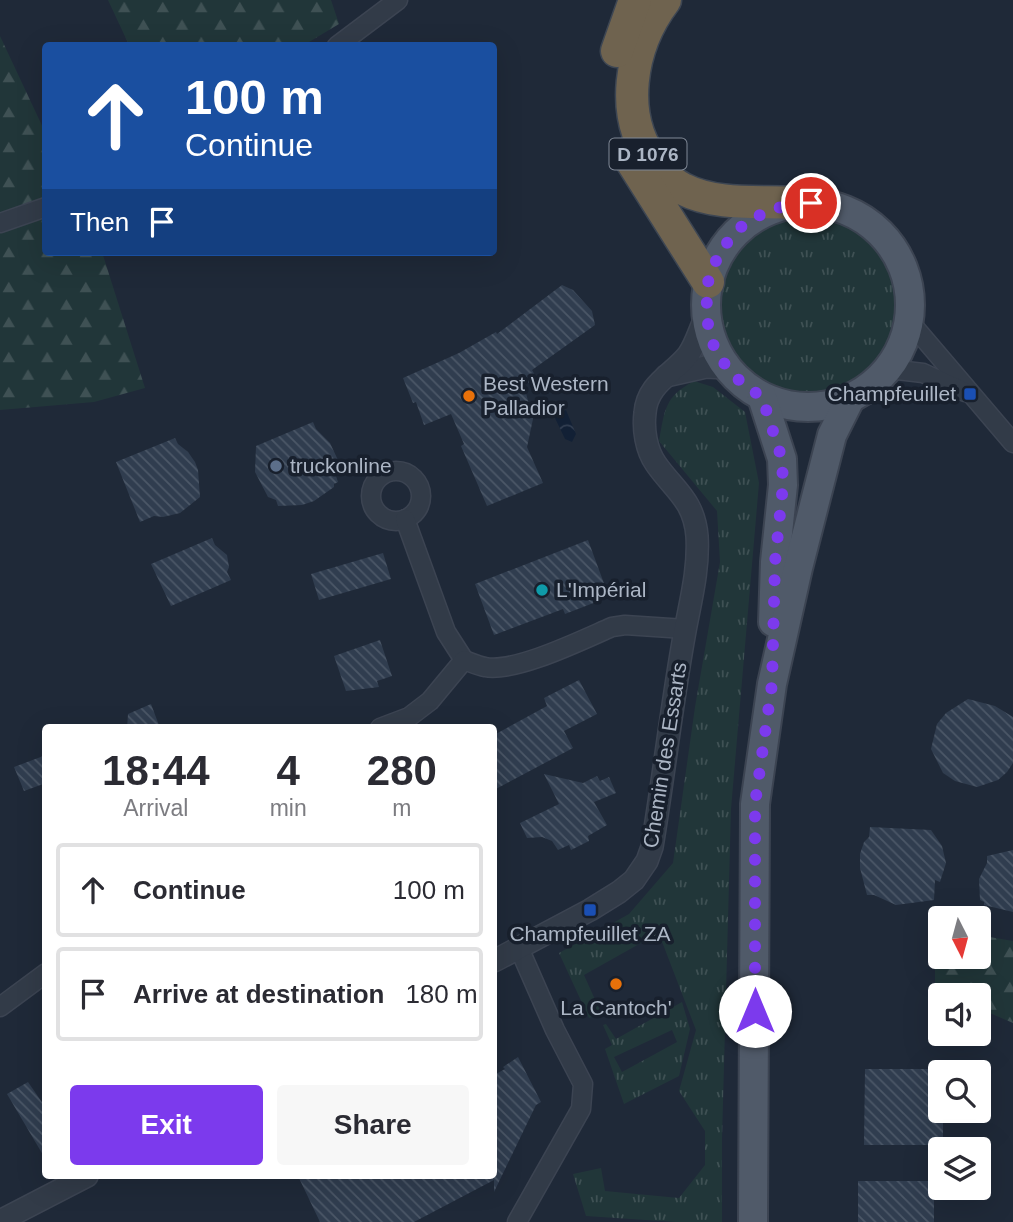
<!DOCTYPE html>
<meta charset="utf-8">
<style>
body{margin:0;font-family:Arial,sans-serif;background:#f7f7f7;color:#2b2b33;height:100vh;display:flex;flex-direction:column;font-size:26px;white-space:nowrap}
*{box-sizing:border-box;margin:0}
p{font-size:23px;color:#7c7c81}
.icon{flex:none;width:38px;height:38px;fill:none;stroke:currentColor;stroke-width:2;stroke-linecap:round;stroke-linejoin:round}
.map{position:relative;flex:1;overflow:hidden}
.side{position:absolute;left:42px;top:724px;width:455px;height:455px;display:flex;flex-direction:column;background:#fff;border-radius:7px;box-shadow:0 7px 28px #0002}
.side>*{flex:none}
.guide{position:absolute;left:42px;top:42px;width:455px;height:214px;border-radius:7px;box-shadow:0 7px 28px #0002;background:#1a4fa0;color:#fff;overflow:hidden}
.needle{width:46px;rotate:174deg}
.controls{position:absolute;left:928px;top:906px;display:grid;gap:14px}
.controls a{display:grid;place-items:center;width:63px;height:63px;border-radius:7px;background:#fff;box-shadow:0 7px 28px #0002;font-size:35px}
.pin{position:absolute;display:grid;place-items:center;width:60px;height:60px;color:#fff;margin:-30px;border:4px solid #fff;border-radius:50%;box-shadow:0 2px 7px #0007}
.me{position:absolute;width:77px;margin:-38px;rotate:0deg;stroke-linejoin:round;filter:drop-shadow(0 0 5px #0008)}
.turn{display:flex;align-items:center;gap:24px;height:147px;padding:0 28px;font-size:32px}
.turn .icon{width:91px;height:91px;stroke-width:2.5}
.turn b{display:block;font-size:49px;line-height:60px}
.then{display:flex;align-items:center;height:66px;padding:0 28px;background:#0003;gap:14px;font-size:26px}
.eta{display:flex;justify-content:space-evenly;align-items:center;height:119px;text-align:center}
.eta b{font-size:42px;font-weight:800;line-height:49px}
.button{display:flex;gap:14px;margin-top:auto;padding:14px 28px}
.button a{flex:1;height:80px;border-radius:7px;background:#7c3aed;color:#fff;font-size:28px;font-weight:800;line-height:80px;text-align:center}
.button a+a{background:#f7f7f7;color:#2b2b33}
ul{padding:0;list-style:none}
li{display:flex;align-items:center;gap:21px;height:94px;margin:0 14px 10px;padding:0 14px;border:4px solid #e1e1e2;border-radius:7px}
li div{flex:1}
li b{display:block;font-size:26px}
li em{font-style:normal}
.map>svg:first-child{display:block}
.grass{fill:url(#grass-tufts);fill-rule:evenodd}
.forest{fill:url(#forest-firs)}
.water{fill:url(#water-waves)}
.building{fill:url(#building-back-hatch)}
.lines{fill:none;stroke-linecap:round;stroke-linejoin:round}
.minor-casing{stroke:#3c4452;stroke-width:21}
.tertiary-casing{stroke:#3c4452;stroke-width:24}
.primary-casing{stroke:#3c4452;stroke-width:32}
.motorway-casing{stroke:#3d4653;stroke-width:35}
.minor{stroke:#323b48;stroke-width:18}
.tertiary{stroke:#323b48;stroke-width:21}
.primary{stroke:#505a69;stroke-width:28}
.motorway{stroke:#6f634f;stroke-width:32}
.route{stroke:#7c3aed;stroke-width:12;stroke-dasharray:0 21.6}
.transit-dot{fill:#1a4fb4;stroke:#18202d;stroke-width:2.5}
.food-dot{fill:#e8710a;stroke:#18202d;stroke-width:2.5}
.service-dot{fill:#5c6f8a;stroke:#18202d;stroke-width:2.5}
.culture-dot{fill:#0f9aa8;stroke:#18202d;stroke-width:2.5}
.labels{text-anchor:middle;stroke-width:7;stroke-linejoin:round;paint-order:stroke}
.shield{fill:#18202d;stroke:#808997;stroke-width:2}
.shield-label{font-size:19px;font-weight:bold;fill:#acb6c5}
.poi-label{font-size:21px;fill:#acb6c5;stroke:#18202d;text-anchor:start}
.street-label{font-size:21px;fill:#acb6c5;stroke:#18202d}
</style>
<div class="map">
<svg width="1013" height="1222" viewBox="0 0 1013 1222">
<defs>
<pattern id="grass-tufts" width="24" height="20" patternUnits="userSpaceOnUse" patternTransform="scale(1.75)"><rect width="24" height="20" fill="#213639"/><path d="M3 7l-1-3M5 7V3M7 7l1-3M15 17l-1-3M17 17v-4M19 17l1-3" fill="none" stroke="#3f5154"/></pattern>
<pattern id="forest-firs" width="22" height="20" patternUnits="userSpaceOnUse" patternTransform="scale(1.75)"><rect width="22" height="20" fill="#213639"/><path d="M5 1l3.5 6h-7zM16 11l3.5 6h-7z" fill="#3f5154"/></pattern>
<pattern id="water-waves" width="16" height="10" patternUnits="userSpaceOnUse" patternTransform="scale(1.75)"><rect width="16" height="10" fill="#122035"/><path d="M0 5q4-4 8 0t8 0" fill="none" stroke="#323e51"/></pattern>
<pattern id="building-back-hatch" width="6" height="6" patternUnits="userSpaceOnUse" patternTransform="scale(1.75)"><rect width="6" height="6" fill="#303d4f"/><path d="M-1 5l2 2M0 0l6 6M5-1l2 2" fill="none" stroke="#4b5767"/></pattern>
</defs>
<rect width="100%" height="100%" fill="#1f2938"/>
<g class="grass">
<circle cx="809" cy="302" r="90"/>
<path d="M694 381 713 387 745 412 759 483 731 809 722 1139V1222H676L586 1216 573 1174 601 1168 605 1191 679 1198 705 1165V1131L679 1091 696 1030 661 939H648L584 975 601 1013 589 1018 559 953 629 914 673 863 695 707 720 562 717 511 659 441C665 410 664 397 694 381Z"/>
<path d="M682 1002 690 1029 679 1076 624 1104 605 1049 612 1045 603 1025 606 1024 616 1039ZM672 1030 677 1042 622 1072 614 1057Z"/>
</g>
<g class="forest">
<path d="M108 0H331L339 24 304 45H129Z"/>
<path d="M0 36 45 132 46 252H102L145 388 94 402 0 410Z"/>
<path d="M935 926 940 927V957H978V935L1013 941V1023L978 1008V996H950L935 989Z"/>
</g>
<path class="water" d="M566 410 576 434 572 442 565 439 554 416Z"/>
<g class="building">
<path d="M562 285 573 290 592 311 595 325 532 370 536 377 524 386 533 419 527 447 543 483 487 506 461 446 464 444 451 414 424 425 416 402 413 403 403 378 459 353 496 332 497 334Z"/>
<path d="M313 422 316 429 330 443 344 473 336 476 338 482 334 484V487L314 501 302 505 278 506 276 500 268 497 255 472 256 446Z"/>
<path d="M175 438 178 444 188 452 195 462 198 470 200 497 180 513 163 517 154 516 140 522 116 462Z"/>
<path d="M212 538 215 545 227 555 229 567 227 572 231 580 171 606 151 564Z"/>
<path d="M588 540 609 597 565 614 563 609 494 635 475 584Z"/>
<path d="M383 553 391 579 319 600 311 574Z"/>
<path d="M380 640 392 676 377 681 379 687 346 691 334 656Z"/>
<path d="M579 680 597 714 564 731 573 748 494 790V735L547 706 544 698Z"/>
<path d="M968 699 995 706 1013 717V763L1007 772 998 780 977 787 955 781 943 773 931 749 937 724 946 713Z"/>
<path d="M151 704 160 728H127L128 714Z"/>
<path d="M46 755V783L24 791 14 767Z"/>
<path d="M544 774 583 783 597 776 600 781 609 777 616 793 594 802 607 825 588 836 589 841 571 850 569 845 558 850 552 841 542 837 527 838 520 823 559 804Z"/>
<path d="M870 827 931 830 942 846 946 863 940 882 935 880 934 900 896 905 874 895H867L860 868V854L864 842 869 837Z"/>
<path d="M1013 850V912L984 905V902L980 900 979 879 987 863V856Z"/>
<path d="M518 1057 541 1102 536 1105 494 1192V1180L414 1222H320L298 1176H494V1075L505 1069 503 1067Z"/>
<path d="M865 1069H940V1111H943V1145H864Z"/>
<path d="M28 1082 46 1108V1160L7 1094Z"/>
<rect x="858" y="1181" width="76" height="41"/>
</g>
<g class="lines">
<g class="minor-casing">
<g id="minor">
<path d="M337 46 398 0"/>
<path d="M0 223 46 207"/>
<path d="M910 322 1013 443"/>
<path d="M889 369 923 373 965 392"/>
<circle cx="396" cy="496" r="25"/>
<path d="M405 519 446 632 464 660"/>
<path d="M380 728 409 717 430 701 464 660C470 662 478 666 485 667 515 673 582 640 612 627L625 625 685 629"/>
<path d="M0 1007 46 973"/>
<path d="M517 1222 581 1109 583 1084 555 1030 519 948"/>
</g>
</g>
<g class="tertiary-casing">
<g id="tertiary">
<path d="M666 376 706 367 727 368"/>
<path d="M494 961 590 910 619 892 634 880 647 861 652 847C664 775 672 702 685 631 691 599 699 569 697 536 694 500 674 490 656 464 646 450 643 429 645 413 647 384 672 375 688 355 696 344 700 328 706 316"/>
<path d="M0 1221 87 1176"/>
</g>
</g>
<g class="primary-casing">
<g id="primary">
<circle cx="808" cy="305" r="102"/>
<path d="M762 397 782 459 783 485 775 562 773 622"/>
<path d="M753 1222 755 804 772 684 798 568 832 435 850 399"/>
</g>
</g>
<g class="motorway-casing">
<g id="motorway">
<path d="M665 0C630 46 617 117 656 165 664 175 672 184 683 189 716 206 759 201 795 203"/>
<path d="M617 51 635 0"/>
<path d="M631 160 708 282"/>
</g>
</g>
<use href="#minor" class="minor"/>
<use href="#tertiary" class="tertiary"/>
<use href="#primary" class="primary"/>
<use href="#motorway" class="motorway"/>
</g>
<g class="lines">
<path class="route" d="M755 1011V804L772 684 775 562 783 485 782 459 762 397 743 384 727 368 713 344 706 316 708 282 719 253 738 229 765 212 795 203H811"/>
</g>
<g class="transit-dot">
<rect x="963" y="387" width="14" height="14" rx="3.5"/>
<rect x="583" y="903" width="14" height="14" rx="3.5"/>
</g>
<g class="food-dot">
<circle cx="469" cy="396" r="7"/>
<circle cx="616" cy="984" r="7"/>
</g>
<circle class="service-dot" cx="276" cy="466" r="7"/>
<circle class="culture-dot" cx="542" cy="590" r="7"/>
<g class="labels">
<rect class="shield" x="609.5" y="138.5" width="77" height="31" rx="5"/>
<g class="shield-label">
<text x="648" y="161">D 1076</text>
</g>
<g class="poi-label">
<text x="483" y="391">Best Western<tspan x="483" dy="24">Palladior</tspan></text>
<text x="956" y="401" text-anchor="end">Champfeuillet</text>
<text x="290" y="473">truckonline</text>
<text x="556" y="597">L'Impérial</text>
<text x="590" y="941" text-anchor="middle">Champfeuillet ZA</text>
<text x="616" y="1015" text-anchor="middle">La Cantoch'</text>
</g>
<g class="street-label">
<text transform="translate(665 755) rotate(-81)" y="7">Chemin des Essarts</text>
</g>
</g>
</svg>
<div class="controls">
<a><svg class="needle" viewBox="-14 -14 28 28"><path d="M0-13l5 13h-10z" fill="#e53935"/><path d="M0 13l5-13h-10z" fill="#7c7c81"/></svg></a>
<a><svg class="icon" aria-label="sound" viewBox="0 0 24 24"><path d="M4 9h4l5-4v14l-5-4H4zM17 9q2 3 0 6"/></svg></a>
<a><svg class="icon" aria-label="search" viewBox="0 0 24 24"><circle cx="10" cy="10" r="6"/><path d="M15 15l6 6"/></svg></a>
<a><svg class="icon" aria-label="layers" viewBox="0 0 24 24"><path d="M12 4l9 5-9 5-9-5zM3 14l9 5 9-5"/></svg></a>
</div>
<div class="pin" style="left:811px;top:203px;background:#d93025"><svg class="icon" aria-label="arrive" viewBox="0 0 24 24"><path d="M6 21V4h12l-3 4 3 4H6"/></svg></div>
<svg class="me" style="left:755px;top:1011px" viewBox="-20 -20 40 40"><circle r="19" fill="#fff"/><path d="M0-13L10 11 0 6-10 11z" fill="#7c3aed"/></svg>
<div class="guide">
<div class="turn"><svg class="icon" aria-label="ahead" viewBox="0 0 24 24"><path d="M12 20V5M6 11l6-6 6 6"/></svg><div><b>100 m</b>Continue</div></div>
<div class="then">Then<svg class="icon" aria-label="arrive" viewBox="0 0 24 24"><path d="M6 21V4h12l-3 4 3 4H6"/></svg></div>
</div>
<section class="side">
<div class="eta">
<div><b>18:44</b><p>Arrival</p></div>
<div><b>4</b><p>min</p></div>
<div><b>280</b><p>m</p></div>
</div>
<ul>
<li><svg class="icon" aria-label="ahead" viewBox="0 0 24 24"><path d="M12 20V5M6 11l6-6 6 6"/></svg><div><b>Continue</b></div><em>100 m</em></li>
<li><svg class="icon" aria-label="arrive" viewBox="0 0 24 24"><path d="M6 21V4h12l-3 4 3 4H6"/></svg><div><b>Arrive at destination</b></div><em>180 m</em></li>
</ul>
<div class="button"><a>Exit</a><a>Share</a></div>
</section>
</div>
